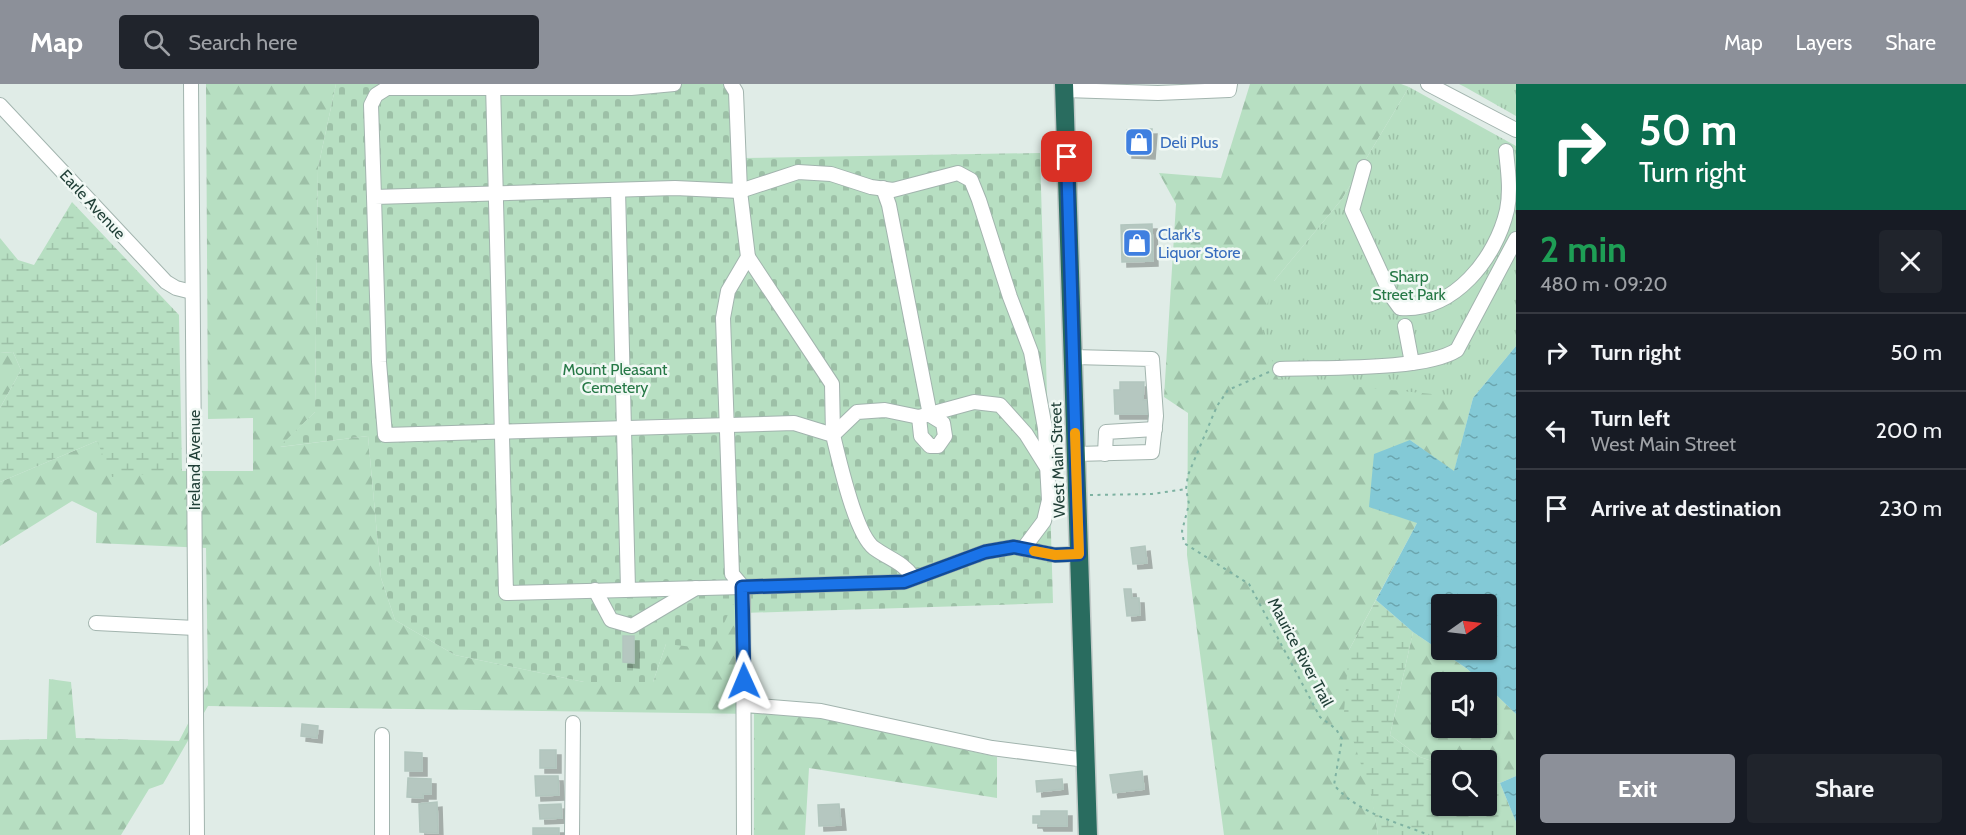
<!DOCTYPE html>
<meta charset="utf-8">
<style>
body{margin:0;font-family:Cabin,sans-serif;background:#20242c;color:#f1f3f6;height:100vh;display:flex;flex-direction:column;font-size:22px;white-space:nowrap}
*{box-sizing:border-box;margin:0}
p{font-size:20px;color:#9ea1a6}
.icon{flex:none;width:33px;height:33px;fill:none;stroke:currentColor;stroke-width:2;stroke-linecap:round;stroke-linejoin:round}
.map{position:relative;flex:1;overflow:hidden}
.sheet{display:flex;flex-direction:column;background:#171b24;width:450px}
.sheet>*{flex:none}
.guide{background:#0b6e4f;color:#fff;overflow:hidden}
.needle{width:39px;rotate:76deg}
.fabs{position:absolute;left:1431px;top:510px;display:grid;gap:12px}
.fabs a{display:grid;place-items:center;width:66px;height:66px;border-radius:6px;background:#171b24;box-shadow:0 2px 4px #0004;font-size:30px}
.pin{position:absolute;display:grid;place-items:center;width:51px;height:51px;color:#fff;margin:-26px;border-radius:12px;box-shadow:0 3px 9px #0006}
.me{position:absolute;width:66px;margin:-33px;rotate:359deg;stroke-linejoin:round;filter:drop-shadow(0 0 4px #0008)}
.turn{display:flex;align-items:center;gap:21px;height:126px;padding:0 24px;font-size:27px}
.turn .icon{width:78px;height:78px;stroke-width:2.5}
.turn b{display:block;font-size:42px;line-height:51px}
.round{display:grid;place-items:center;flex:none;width:63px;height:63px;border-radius:6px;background:#20242c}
.overview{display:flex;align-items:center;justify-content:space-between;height:102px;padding:0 24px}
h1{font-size:36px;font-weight:700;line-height:45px;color:#1e9e55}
.cta{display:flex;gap:12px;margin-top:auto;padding:12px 24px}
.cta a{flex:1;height:69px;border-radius:6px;background:#8c9099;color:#fff;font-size:24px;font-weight:700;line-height:69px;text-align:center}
.cta a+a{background:#20242c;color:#f1f3f6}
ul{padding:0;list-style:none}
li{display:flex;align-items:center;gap:18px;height:78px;padding:0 24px;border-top:2px solid #363941}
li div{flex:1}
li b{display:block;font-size:22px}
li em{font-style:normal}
header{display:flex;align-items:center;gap:36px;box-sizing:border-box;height:84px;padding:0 30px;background:#8c9099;color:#fff}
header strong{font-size:28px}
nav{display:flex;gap:33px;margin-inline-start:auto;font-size:21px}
.search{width:420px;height:54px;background:#20242c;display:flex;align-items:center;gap:15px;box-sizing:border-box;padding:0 21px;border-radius:6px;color:#9ea1a6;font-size:22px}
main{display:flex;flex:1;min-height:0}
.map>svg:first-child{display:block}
.forest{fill:url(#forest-firs)}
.wetland{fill:url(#wetland-marsh)}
.cemetery{fill:url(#cemetery-stones)}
.park{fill:url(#park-tufts)}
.water{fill:url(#water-ripples);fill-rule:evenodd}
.building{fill:#b5c7c0;stroke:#b2c6be;stroke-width:1.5;filter:url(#shadow)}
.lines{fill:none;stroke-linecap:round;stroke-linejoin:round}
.minor-casing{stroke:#a2b4ae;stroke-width:16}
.highway-casing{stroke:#c0c9c7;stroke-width:21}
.path{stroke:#7eb2a2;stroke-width:2;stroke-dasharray:3 4.5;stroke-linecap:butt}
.minor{stroke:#fff;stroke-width:14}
.highway{stroke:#296c5f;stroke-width:18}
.route-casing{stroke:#114b97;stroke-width:15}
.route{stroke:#1a73e8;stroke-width:10}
.slow{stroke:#f59e0b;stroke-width:10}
.labels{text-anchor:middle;stroke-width:5;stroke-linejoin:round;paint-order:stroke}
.shop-label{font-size:16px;fill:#366cbe;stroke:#f0f8f4;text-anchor:start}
.street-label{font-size:16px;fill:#1f3e36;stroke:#f0f8f4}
.park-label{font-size:16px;fill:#267846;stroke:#f0f8f4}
</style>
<header>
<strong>Map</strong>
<div class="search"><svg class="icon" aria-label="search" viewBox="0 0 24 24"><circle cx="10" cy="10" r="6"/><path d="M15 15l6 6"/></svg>Search here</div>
<nav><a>Map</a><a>Layers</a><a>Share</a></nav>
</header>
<main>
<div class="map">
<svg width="1516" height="751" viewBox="0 0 1516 751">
<defs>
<pattern id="forest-firs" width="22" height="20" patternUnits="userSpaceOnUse" patternTransform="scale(1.5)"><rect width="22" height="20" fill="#b7dfc2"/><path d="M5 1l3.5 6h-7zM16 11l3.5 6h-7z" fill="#9dc0a7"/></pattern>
<pattern id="wetland-marsh" width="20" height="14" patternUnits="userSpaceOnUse" patternTransform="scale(1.5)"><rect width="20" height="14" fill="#b7dfc2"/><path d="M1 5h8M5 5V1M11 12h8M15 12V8" fill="none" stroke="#9dc0a7"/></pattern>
<pattern id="cemetery-stones" width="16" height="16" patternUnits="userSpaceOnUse" patternTransform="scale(1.5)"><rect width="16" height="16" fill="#b7dfc2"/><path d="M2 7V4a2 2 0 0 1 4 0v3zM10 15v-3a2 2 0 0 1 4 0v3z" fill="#9dc0a7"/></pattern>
<pattern id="park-tufts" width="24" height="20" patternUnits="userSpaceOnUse" patternTransform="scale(1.5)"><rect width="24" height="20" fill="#b7dfc2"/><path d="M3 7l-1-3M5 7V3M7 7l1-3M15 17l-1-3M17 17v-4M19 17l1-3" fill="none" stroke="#9dc0a7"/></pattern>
<pattern id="water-ripples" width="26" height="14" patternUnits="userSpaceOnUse" patternTransform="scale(1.5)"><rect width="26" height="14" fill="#83c9d6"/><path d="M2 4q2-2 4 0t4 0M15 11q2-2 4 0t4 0" fill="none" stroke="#6ba5ae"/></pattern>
<filter id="shadow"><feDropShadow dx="5" dy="5" stdDeviation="0" flood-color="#0004"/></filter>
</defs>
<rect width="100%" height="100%" fill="#e0ece7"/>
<g class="forest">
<path d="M206 0H336L318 84 315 328 280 363 368 352 381 494 395 536 455 571 584 598H653L666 560 733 519 743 529 738 615 997 673V714L809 684 805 751H754V630L208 622 163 700 149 705 121 751H0V656L47 655 49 595 71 598 76 654 179 657 208 601 206 464 96 459 97 429 72 417 0 462V398L97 357 182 387H253V334L208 335Z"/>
<path d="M1250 0H1401L1409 3 1342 115 1274 197 1516 189 1473 314 1454 388 1410 356 1417 439 1349 566 1378 751H1224L1187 471 1188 329 1164 313 1176 120 1159 89 1221 94Z"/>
<path d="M13 268 21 286 0 324V269Z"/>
<path d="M1413 548 1466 584 1482 598H1442V644H1486L1487 602 1516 630V692L1500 699 1487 695 1486 676H1442L1441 680 1420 673 1390 651Z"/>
</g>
<g class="wetland">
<path d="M72 118 179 231 182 387 112 393 97 357 0 398V324L21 286 13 268 0 269V154L18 176 34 181Z"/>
<path d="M1376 516 1413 548 1390 651 1420 673 1441 680 1442 722H1486L1487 695 1500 699 1516 738V751H1378L1371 711 1344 628 1349 566Z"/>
</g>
<path class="cemetery" d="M336 0H739L743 74 1040 69 1053 519 743 529 733 520 712 565 666 560 653 598H584L455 571 395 536 381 494 368 352 279 363 315 328 318 84Z"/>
<g class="park">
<path d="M1459 0H1516V32L1465 3Z"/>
<path d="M1409 3 1516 62V262L1473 314 1278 295 1261 242 1274 197 1342 115Z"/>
</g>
<g class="water">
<path d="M1516 262V630L1487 602 1486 598H1482L1466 584 1413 548 1376 516 1417 439 1369 423 1374 370 1410 356 1454 387 1473 314ZM1442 520H1486V566H1442Z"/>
<path d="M1516 692V738L1500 699Z"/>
</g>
<g class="building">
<path d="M1152 45 1150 70 1127 69V46Z"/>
<path d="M1152 140 1153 177 1122 178 1121 141Z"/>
<path d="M1120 298H1144L1143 316H1150V330H1115L1114 306H1120Z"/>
<path d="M1145 462 1147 479 1133 480 1131 464Z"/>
<path d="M1124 505H1131L1132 514H1139L1140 531 1127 532Z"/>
<path d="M623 552H634V579L623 578Z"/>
<path d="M302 640 318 642 317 654 301 652Z"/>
<rect x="540" y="666" width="16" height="18"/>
<path d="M405 668 422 669V687H405Z"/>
<path d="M1142 687 1144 705 1113 709 1110 691Z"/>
<path d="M535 692H558L559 711 536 712Z"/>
<path d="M408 694 431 695V710H423V714L407 713Z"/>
<path d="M1062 695 1063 705 1037 708 1036 697Z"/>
<path d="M437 718 438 749 420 748 419 720Z"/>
<path d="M561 720 562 734 540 735 539 721Z"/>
<path d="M839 720 841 741 819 742 818 721Z"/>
<path d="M1041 727H1067V742H1039L1038 739H1033V732H1041Z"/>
<rect x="533" y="744" width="26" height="7"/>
</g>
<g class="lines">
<g class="minor-casing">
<g id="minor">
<path d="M191 0 197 751"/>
<path d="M493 0 506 509 743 503 732 490 723 234 728 207 748 173 740 107 736 8 731 0"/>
<path d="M1428 0 1516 46"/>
<path d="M1065 6 1158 9 1229 6 1230 0"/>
<path d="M0 21 166 198 176 204 192 208"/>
<path d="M1364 83 1352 126 1392 213 1400 224C1454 228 1496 174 1507 126 1511 107 1508 86 1506 67"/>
<path d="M883 104 889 121 930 331 943 339 945 352 938 362H930L921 352 919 333"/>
<path d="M618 106 628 505"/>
<path d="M374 113 371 21 376 11 387 4H631L674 0"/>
<path d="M748 173 832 300 833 351"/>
<path d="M1405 242 1412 279"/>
<path d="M1073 273 1152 275 1156 332 1152 368 1076 370"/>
<path d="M1280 285C1323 283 1424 287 1457 266L1516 155"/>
<path d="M833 351 857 328 885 326 919 333 974 318 1000 321 1026 350 1046 382"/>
<path d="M1105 370 1106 348 1155 345"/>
<path d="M914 494C903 478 889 475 874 464 855 450 839 375 833 351L794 339 385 351 379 278 374 113 675 104 740 107 798 88 831 90 871 103 893 106 958 89 971 96 979 116 1010 213 1031 268 1045 344 1049 416 1044 437 1023 465"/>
<path d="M595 506 611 536 632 542 696 504"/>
<path d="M96 539 195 544"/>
<path d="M745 621 821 627 992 664 1086 676"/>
<path d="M382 751V651"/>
<path d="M572 751 573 639"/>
<path d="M744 751 743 503 904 498 985 468 1014 463 1055 471 1079 470"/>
</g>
</g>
<g class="highway-casing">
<path id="highway" d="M1064 0 1088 751"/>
</g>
<g class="path">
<path d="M1269 288 1228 306 1217 322 1188 391 1186 405 1189 420 1182 447 1184 459 1249 500 1320 633 1336 645 1342 655 1334 701C1358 729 1396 738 1429 751"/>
<path d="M1090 411 1152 410 1186 405"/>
</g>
<use href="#minor" class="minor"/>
<use href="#highway" class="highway"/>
</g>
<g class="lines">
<g class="route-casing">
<path id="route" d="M744 597 742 503 904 498 985 468 1014 463 1055 471 1079 470 1067 73"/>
</g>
<use href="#route" class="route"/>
<path class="slow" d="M1034 467 1055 471 1079 470 1075 349"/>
</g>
<defs>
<g id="shop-square" transform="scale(1.5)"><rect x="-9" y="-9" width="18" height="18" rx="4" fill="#3f7fe0" stroke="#f0f8f4"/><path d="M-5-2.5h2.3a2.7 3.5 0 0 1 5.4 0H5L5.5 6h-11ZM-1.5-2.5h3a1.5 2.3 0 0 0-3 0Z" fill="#fff"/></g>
</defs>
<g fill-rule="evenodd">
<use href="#shop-square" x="1139" y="58"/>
<use href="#shop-square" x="1137" y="159"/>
</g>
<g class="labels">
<g class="shop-label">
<text x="1160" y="64">Deli Plus</text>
<text x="1158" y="156">Clark's<tspan x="1158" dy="18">Liquor Store</tspan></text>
</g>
<g class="street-label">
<text transform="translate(93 120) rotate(47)" y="6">Earle Avenue</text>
<text transform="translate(194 376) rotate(-90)" y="6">Ireland Avenue</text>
<text transform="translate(1057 376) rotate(-92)" y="6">West Main Street</text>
<text transform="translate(1301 568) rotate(62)" y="6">Maurice River Trail</text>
</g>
<g class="park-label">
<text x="1409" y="198">Sharp<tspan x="1409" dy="18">Street Park</tspan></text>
<text x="615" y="291">Mount Pleasant<tspan x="615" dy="18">Cemetery</tspan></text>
</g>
</g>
</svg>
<div class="fabs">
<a><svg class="needle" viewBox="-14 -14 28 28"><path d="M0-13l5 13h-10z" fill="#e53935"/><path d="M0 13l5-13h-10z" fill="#9ea1a6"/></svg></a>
<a><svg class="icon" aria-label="sound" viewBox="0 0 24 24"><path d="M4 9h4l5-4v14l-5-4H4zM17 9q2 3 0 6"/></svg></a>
<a><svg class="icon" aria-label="search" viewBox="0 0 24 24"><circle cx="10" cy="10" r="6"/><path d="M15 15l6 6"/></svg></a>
</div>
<div class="pin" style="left:1067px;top:73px;background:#d93025"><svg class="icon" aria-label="arrive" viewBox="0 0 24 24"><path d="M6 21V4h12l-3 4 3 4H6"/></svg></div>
<svg class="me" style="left:744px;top:597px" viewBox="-20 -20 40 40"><path d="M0-17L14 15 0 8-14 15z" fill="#1a73e8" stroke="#fff" stroke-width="4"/></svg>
</div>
<section class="sheet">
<div class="guide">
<div class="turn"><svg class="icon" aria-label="right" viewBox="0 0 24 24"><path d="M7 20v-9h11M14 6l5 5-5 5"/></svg><div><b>50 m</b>Turn right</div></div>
</div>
<div class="overview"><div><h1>2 min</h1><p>480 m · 09:20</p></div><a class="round"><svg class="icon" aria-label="close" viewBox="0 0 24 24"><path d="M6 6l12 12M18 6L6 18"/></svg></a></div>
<ul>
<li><svg class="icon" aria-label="right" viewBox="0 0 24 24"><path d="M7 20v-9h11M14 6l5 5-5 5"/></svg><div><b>Turn right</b></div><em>50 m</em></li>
<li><svg class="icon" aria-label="left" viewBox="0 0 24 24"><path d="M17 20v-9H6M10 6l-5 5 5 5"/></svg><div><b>Turn left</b><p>West Main Street</p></div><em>200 m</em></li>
<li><svg class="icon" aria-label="arrive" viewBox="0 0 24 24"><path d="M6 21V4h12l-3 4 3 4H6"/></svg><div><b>Arrive at destination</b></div><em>230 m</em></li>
</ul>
<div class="cta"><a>Exit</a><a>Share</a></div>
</section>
</main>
